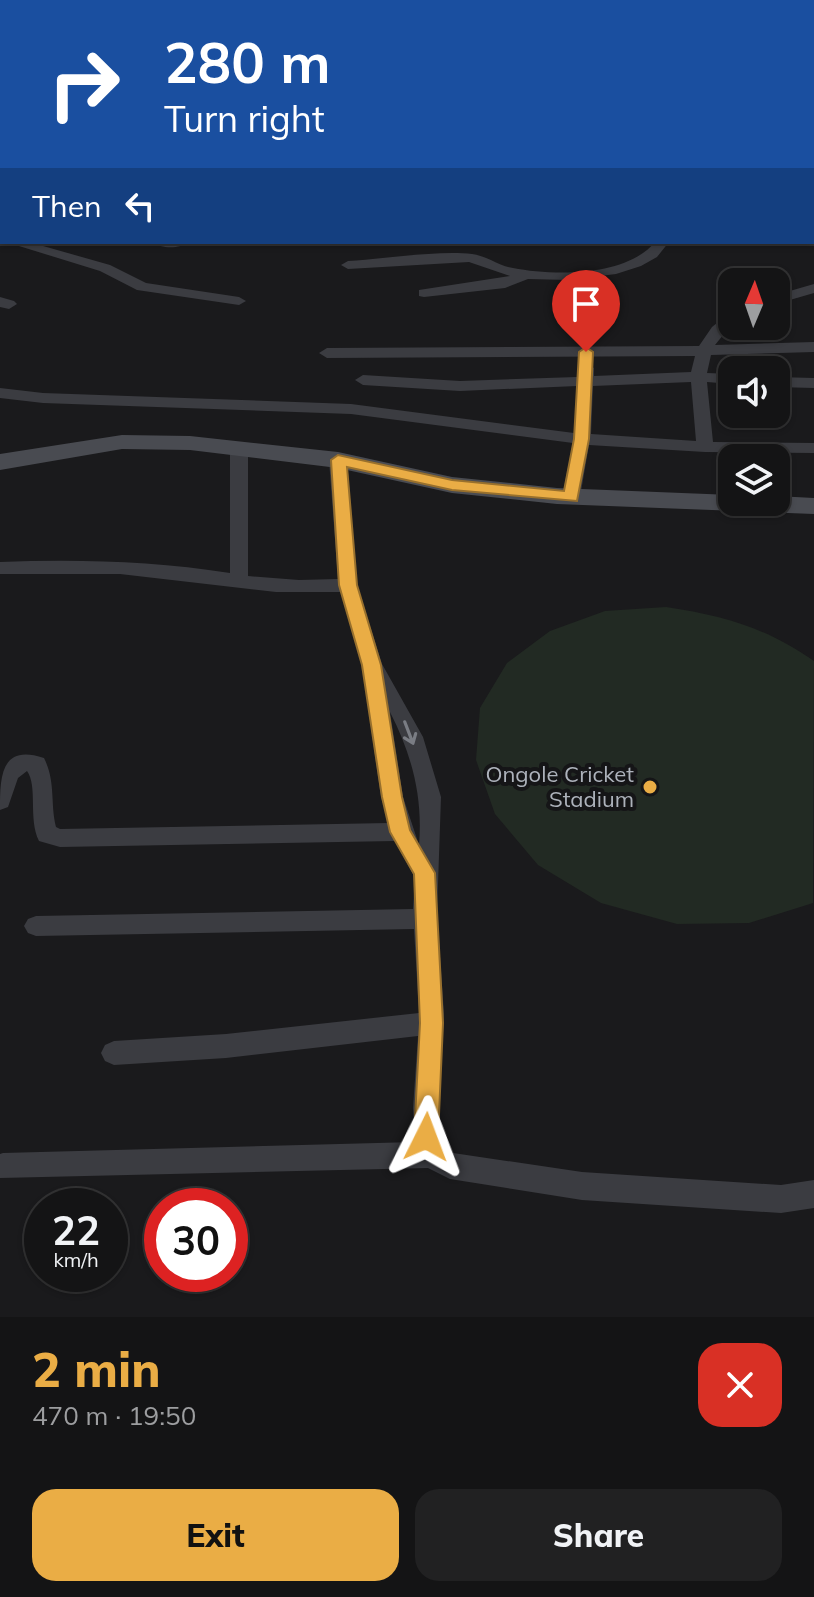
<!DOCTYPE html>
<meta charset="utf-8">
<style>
body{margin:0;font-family:Mulish,sans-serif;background:#212122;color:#f1f3f6;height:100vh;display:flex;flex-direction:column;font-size:30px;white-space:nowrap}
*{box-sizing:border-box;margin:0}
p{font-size:26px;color:#9d9ea0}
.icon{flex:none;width:44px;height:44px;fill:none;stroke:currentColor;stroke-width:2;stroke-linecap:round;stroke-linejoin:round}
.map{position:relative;height:1317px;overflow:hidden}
.details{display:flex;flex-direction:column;background:#141415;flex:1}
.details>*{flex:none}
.top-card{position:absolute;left:0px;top:0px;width:814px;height:244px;box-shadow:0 2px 6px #0004,0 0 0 2px #333334;background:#1a4fa0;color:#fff;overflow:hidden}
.needle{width:52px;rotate:2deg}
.fabs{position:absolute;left:718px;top:268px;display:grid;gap:16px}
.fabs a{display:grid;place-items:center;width:72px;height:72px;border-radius:16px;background:#141415;box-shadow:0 2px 6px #0004,0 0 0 2px #333334;font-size:40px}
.speed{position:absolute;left:24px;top:1188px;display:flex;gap:16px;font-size:40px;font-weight:700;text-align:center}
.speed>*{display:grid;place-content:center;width:104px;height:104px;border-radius:50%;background:#141415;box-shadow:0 2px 6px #0004,0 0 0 2px #333334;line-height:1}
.speed small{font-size:20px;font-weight:400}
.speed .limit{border:12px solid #d22;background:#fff;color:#111}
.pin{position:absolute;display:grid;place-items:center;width:68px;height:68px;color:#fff;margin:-82px -34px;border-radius:50% 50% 50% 0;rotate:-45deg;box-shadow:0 0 8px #0007}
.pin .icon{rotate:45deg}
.me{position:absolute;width:88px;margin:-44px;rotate:3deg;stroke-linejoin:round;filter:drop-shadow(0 0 6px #0008)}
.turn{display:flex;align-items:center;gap:28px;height:168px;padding:0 32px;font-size:36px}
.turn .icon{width:104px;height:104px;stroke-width:2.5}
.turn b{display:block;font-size:56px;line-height:68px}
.then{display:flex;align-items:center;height:76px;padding:0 32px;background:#0003;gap:16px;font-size:30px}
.round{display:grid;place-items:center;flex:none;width:84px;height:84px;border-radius:24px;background:#212122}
.head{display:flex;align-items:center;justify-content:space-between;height:136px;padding:0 32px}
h1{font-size:48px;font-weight:800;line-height:60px;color:#eaad45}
.action{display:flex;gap:16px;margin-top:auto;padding:16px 32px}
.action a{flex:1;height:92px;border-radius:24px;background:#eaad45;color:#111;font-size:32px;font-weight:800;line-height:92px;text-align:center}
.action a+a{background:#212122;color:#f1f3f6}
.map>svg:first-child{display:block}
.green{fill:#222a23}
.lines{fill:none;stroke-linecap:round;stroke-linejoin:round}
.street{fill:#3b3c41;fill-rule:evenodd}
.secondary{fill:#494b51;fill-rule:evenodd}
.oneway{stroke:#7a7d84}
.route{fill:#eaad45;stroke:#98702d;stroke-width:2}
.poi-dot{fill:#eaad45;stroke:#151517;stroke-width:3}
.labels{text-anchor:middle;stroke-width:8;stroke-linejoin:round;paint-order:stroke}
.poi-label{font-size:22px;fill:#adb2bb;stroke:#151517;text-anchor:end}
</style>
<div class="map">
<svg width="814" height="1317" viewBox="0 0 814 1317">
<rect width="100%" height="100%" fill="#1a1a1c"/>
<path class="green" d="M666 607C724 616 765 627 814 661L813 903 749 923 677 924 601 903 538 865 495 814 476 760 480 708 507 663 550 631 605 611Z"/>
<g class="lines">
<g class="street">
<path d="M570 0H580L581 2H571Z"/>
<path d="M638 0H648L649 2H639Z"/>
<rect x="0" y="41" width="2" height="6"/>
<rect x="812" y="87" width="2" height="8"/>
<path d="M2 120V128L0 129V121Z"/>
<path d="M0 138 2 139V147L0 146Z"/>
<rect x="812" y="192" width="2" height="8"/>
<rect x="0" y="197" width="2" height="9"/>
<path d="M6 242H29L110 265 146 283 239 297 246 301 239 305 137 290 100 271Z"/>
<path d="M153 242H188C180 249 161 249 153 242Z"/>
<path d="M655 242H669L657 257 641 266 616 274 568 280 528 279 505 288 424 297 419 296V290L510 276 469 262 348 269 341 265 348 261C383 259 439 250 472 254 487 256 499 266 513 268 554 276 626 277 655 242Z"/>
<path d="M814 284V293L776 304V295Z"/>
<path d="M0 297 14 301 17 304 9 309 0 307Z"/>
<path d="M732 311V324L715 345 814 342V352L711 355 707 373 732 374V384L707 382 713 442 814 443V453L705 452 589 445 580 497 571 503 562 497 573 443 351 414 43 403 0 398V388L43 393 351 404 574 433 577 386 460 391 363 385 355 380 363 375 460 381 577 377 578 368 586 363 594 368V376L691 372 695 356 327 358 319 353 327 348 699 346 712 327ZM691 382 696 441 591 434 593 386Z"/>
<path d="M776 377 814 378V388L776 387Z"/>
<path d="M239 442 248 447V576L299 580 338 579 329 460 338 455 347 460 357 585 382 664 423 737 441 797 437 913 444 1014 439 1108 442 1147 453 1153 582 1172 781 1185 814 1180V1208L781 1213 582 1200 450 1179 428 1168 0 1178V1154L3 1153 415 1142 413 1108 418 1036 226 1058 114 1065 105 1061 101 1053 105 1045 114 1041 226 1034 419 1013 414 929 36 936 28 933 24 926 28 919 36 916 413 909 415 878 395 841 60 847 39 841C28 819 38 786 27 771L18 778 8 807 0 810C0 778 0 743 44 758 56 782 50 803 56 827L60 829 389 823 381 797 362 665 341 592H276L120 574H0V562C78 559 153 561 230 573V447ZM390 712C412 755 423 797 419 845L403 797Z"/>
</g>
<g class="secondary">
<path d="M11 0H28L9 2Z"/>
<path d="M433 0H464L431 2Z"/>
<rect x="0" y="93" width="2" height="10"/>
<path d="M122 435 190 436 338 452 452 477 557 488 732 495V502H776V496L814 498V514L557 504 452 493 338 468 190 450 122 449 0 470V454Z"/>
</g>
</g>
<defs><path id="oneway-shaft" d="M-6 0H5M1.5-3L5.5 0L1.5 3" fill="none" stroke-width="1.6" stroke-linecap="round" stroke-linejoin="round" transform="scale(2)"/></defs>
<use class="oneway" href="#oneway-shaft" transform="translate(409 733) rotate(69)"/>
<path class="route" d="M586 347 593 352 589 439 577 501 452 490 347 467 357 585 381 665 402 797 410 830 435 873 443 1023 438 1137 435 1145 426 1148 418 1145 414 1137 420 1023 414 874 390 832 382 797 362 665 339 585 331 460 338 455 452 480 564 491 574 439 579 352Z"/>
<circle class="poi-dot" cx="650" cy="787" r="8"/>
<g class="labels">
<g class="poi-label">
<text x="634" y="782">Ongole Cricket<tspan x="634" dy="25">Stadium</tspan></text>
</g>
</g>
</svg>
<div class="fabs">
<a><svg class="needle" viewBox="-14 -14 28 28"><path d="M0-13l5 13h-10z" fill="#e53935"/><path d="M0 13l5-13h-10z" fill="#9d9ea0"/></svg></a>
<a><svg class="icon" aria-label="sound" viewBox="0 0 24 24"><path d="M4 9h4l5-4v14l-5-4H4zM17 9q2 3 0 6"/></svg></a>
<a><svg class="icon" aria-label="layers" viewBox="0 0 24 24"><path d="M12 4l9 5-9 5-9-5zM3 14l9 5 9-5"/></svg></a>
</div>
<div class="speed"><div>22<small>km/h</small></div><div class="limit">30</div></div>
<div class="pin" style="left:586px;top:352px;background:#d93025"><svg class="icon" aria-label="arrive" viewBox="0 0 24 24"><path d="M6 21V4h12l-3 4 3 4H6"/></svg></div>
<svg class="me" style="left:426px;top:1137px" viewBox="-20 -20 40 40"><path d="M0-17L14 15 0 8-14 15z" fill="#eaad45" stroke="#fff" stroke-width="4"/></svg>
<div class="top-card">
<div class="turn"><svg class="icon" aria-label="right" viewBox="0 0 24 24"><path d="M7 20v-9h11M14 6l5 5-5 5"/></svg><div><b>280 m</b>Turn right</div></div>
<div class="then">Then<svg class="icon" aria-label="left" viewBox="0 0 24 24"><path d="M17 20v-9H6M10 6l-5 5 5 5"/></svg></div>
</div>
</div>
<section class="details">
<div class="head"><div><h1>2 min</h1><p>470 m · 19:50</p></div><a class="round" style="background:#d93025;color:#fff"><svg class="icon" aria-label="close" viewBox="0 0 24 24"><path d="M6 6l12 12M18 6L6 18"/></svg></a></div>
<div class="action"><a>Exit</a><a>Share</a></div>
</section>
